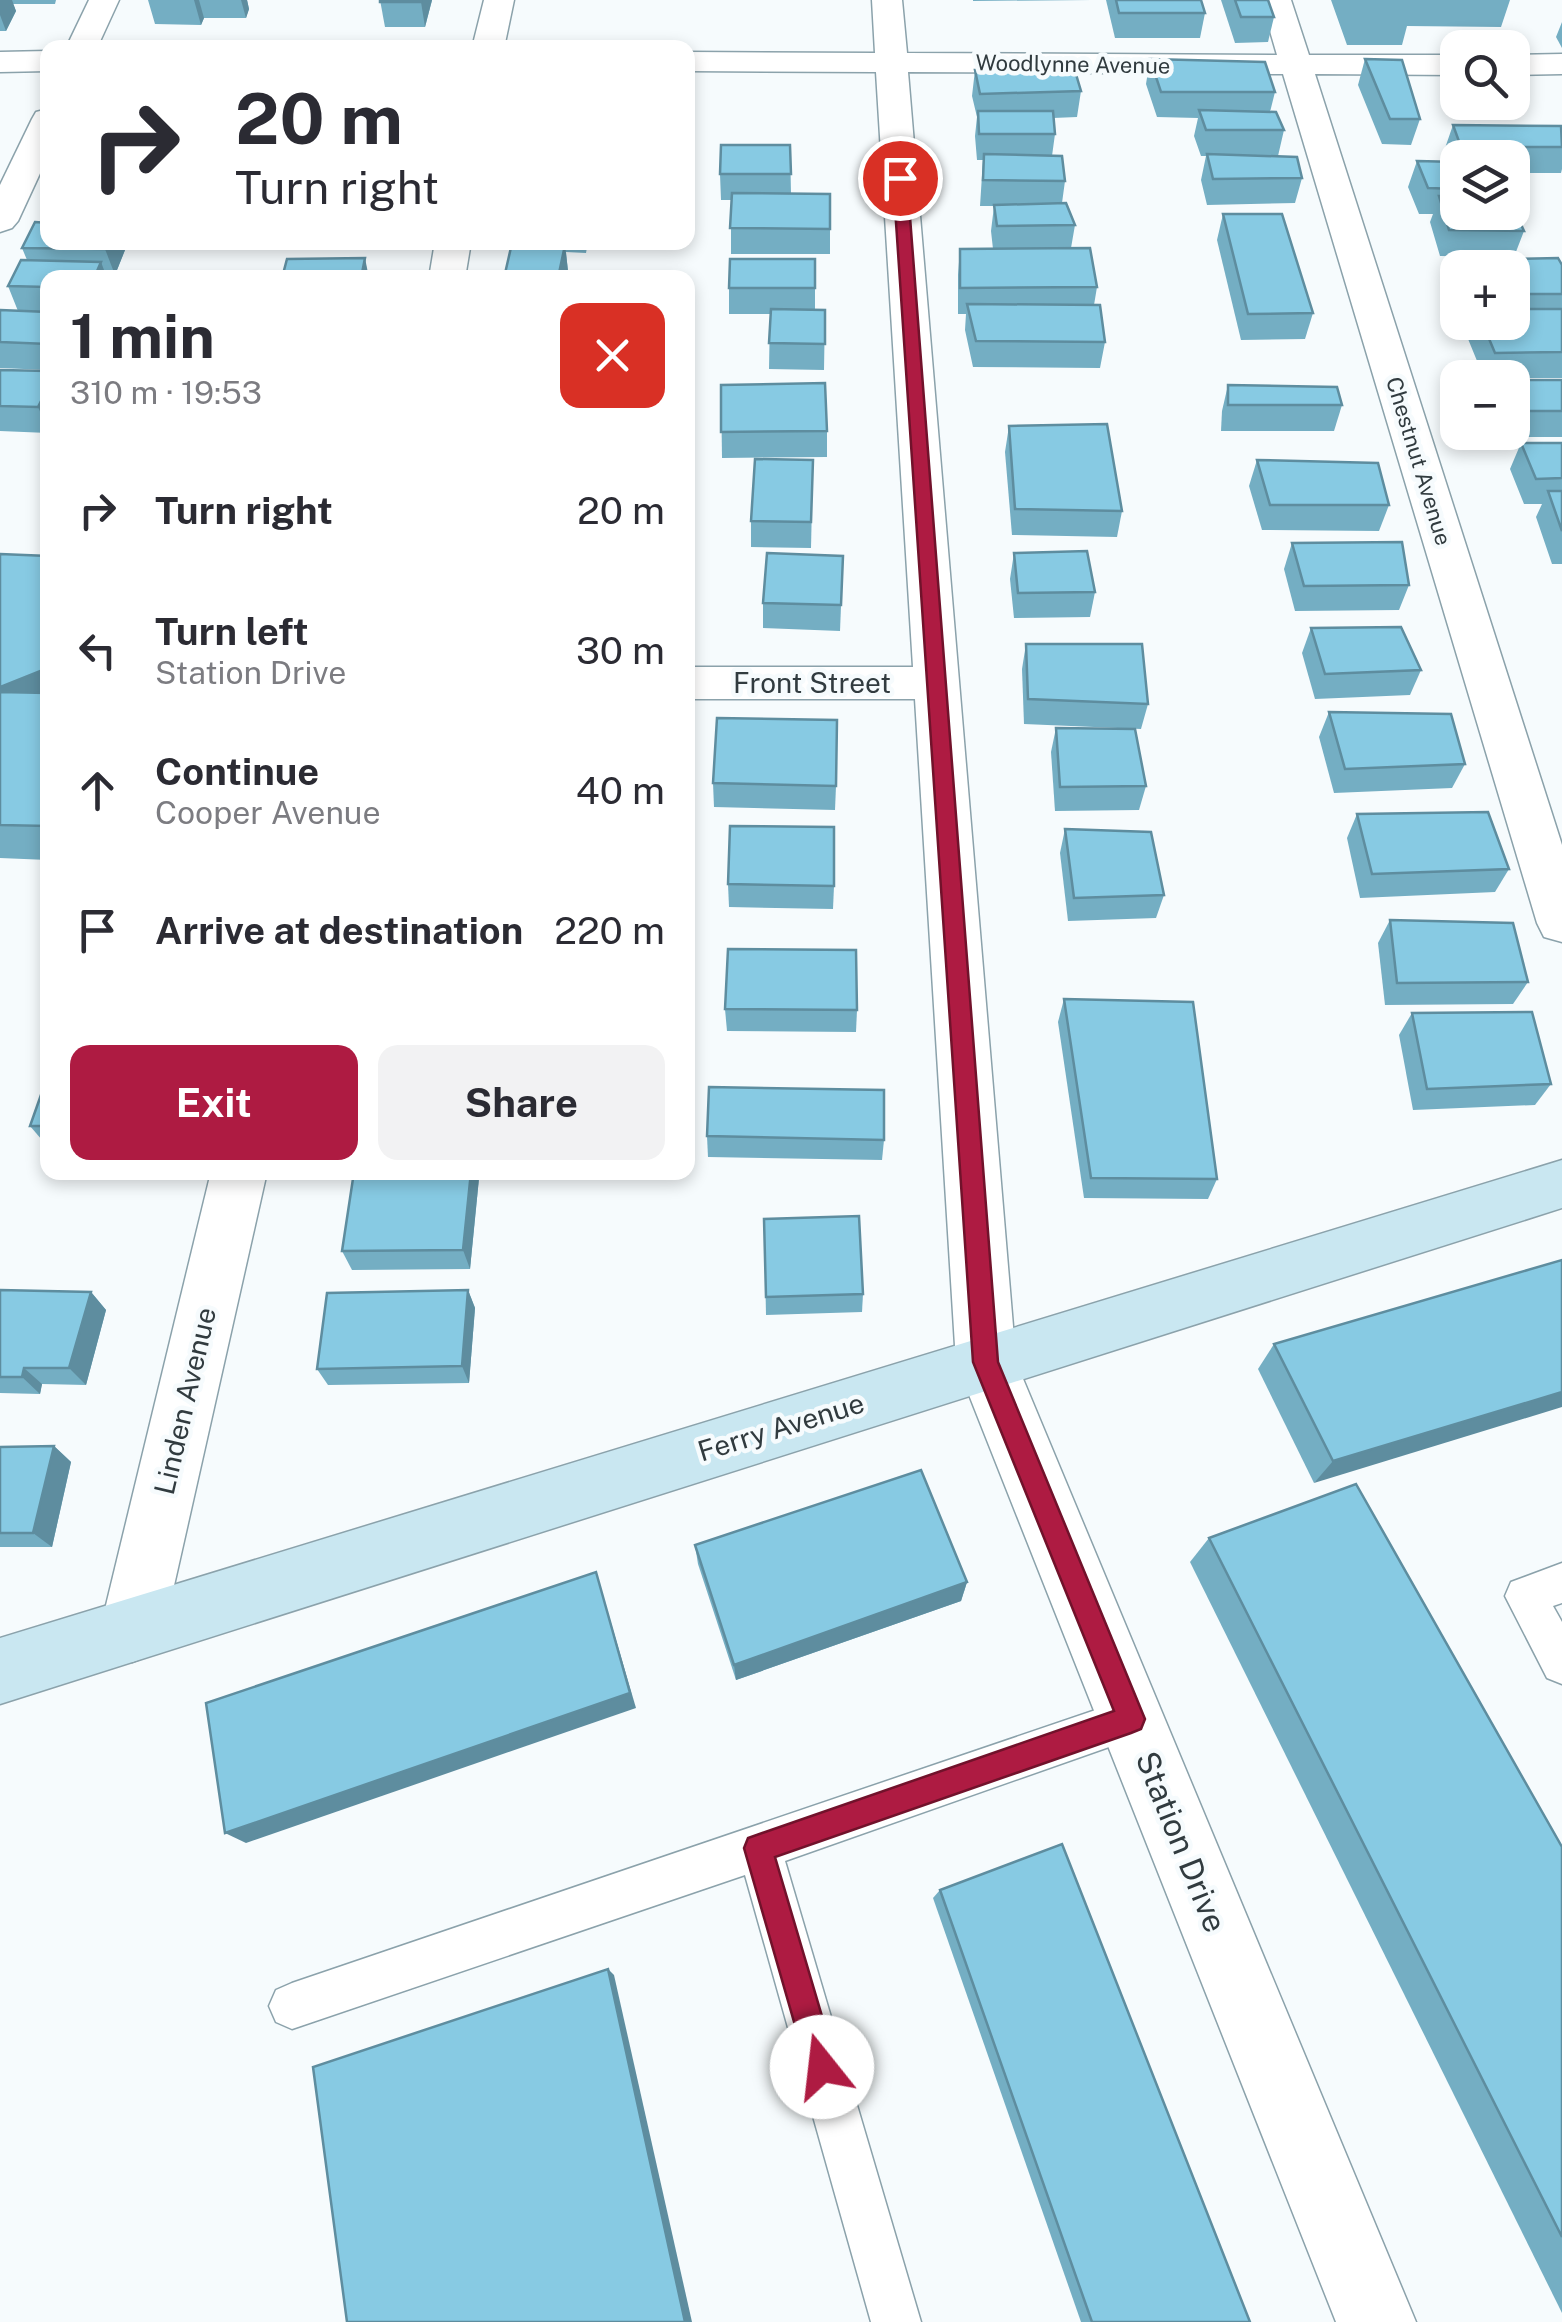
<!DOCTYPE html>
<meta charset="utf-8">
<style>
body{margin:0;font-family:"Public Sans",sans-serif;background:#f2f2f3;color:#2b2b33;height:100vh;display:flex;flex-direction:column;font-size:38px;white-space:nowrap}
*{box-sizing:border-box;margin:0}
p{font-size:32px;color:#7c7c81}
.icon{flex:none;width:55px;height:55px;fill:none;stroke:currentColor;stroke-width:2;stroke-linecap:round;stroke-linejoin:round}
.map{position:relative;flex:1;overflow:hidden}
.panel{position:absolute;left:40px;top:270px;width:655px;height:910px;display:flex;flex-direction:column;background:#fff;border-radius:20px;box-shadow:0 5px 15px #0003}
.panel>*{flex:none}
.banner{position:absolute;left:40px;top:40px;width:655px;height:210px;border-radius:20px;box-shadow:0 5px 15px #0003;background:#fff;color:#2b2b33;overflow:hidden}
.controls{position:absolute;left:1440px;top:30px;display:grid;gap:20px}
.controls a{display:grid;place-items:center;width:90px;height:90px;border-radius:20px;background:#fff;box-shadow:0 5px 15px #0003;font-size:50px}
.pin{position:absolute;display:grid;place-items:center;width:85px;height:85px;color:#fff;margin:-42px;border:5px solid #fff;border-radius:50%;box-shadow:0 2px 10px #0007}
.me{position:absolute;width:110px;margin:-55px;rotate:344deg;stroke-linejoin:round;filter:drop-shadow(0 0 8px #0008)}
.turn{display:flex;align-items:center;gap:35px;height:210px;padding:0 30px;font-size:45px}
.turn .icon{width:130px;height:130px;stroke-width:2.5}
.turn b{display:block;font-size:70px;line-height:85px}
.round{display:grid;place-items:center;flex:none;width:105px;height:105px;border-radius:20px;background:#f2f2f3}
.head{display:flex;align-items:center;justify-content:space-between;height:170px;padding:0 30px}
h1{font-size:60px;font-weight:700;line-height:75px}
.button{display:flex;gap:20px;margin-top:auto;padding:20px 30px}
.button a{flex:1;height:115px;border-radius:20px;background:#ae1b42;color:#fff;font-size:40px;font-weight:700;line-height:115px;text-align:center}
.button a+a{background:#f2f2f3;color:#2b2b33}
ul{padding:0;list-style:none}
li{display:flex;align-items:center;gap:30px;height:140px;padding:0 30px}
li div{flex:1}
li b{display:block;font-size:38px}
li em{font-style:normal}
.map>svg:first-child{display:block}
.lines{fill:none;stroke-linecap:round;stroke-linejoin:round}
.lane-casing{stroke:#8ba2ab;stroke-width:3}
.street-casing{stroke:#8ba2ab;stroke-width:3}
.secondary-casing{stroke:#8ba2ab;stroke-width:3}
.lane{fill:#fff;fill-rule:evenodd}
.street{fill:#fff;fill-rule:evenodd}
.secondary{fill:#c9e7f1;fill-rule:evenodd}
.wall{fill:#74aec3}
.shaded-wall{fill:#5e8d9f}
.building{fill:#87cae3;stroke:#5e8d9f;stroke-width:2.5}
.route{fill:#ae1b42;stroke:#71122b;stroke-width:2.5}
.labels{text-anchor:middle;stroke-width:9;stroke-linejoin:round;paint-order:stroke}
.far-street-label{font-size:22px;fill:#313b3f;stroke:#f6fbfd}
.street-label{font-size:28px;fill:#313b3f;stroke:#f6fbfd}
.near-street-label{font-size:32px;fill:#313b3f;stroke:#f6fbfd}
</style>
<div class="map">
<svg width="1562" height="2322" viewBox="0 0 1562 2322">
<rect width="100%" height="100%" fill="#f6fbfd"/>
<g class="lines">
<g class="lane-casing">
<g id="lane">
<path d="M1562 1563V1603L1553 1606 1562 1622V1684L1547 1678 1505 1596 1511 1582Z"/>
<path d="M1131 1698 1146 1704 1152 1719 1146 1734 785 1861 921 2322H871L745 1875 292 2029 276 2022 269 2006 276 1990 292 1983Z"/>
</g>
</g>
<g class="street-casing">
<g id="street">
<path d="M89 0H119L97 48H66Z"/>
<path d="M484 0H514L504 48H472Z"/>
<path d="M872 0H902L907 53 1277 55 1261 0H1291L1309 55H1458V75L1315 74 1562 845V942L1544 937 1537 923 1283 74 908 72 1016 1362 1416 2322H1336L956 1362 915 699H688V667H913L876 72 688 71V52L875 53Z"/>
<path d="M48 51V71L0 72V52Z"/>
<path d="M1562 54V74L1512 75V55Z"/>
<path d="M48 109V156L18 221 12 228 0 232V185L32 119 36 112Z"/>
<path d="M435 242H471L465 278H429Z"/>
<path d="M211 1172H267L164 1630 155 1653 132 1662 109 1653 100 1630Z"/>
</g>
</g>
<g class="secondary-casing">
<path id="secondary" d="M1562 1160V1208L0 1704V1638Z"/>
</g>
<use href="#lane" class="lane"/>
<use href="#street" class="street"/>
<use href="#secondary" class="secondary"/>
</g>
<g class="wall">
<path d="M0 0H56L55 4H13L16 11 6 31H0Z"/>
<path d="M148 0H247L249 9 246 18H204L201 25 155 24Z"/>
<path d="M380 0H432L425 27H385Z"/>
<path d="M973 0H1092L973 1Z"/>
<path d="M1106 0H1201L1205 13 1200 38H1115Z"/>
<path d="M1221 0H1268L1274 17 1268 42 1235 43Z"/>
<path d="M1331 0H1510L1501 27 1407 26 1402 45H1347Z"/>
<path d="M1562 22V48L1556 37Z"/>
<path d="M1150 59 1275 92 1270 112 1284 130 1278 156H1259L1302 178 1295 203 1207 205 1201 180 1206 156H1201L1194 136 1198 118 1157 117 1146 84Z"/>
<path d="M1365 59 1420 119 1411 145 1382 144 1358 85Z"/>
<path d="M975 70 1081 91 1077 117 1053 118 1055 134 1052 156 1065 181 1062 203 1075 225 1071 248 1097 287 1094 305 1105 342 1100 368 973 367 965 330 966 314H958V275L960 249H993L991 231 994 206H980L983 160H977L975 136 977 117 972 96Z"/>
<path d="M1453 125 1562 129V169L1561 173H1512V158H1458V212L1524 231 1514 257 1440 256 1430 222 1433 214H1419L1408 187 1417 161H1448L1444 151Z"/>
<path d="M790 145 791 194 830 229V254H731V200H721L720 174Z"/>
<path d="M1223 214 1313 313 1305 339 1241 340 1217 240Z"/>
<path d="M35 222 125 250 115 275 106 274 107 278H48V370L0 368V310L18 311 8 286 27 260 22 248Z"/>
<path d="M501 242H588L586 253 566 252 568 271 567 278H504L511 250H502Z"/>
<path d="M815 259V310H825L824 370 769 369 770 314H729V288Z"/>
<path d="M1454 260 1562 265V378H1484L1466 334 1470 322H1512V268H1458V317L1445 286Z"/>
<path d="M0 370 48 371V433L0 431Z"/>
<path d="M1512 380H1562V437H1504L1501 432H1512Z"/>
<path d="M721 385 827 431V457L722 458Z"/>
<path d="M1228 385 1342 405 1334 431H1221L1222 411Z"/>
<path d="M1009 426 1122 511 1117 537 1012 535 1005 452Z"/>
<path d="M1521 443H1562V564H1552L1536 517 1542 504H1524L1510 469Z"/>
<path d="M813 460 811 548 751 547V521Z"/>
<path d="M1257 460 1389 505 1379 531 1262 530 1249 486Z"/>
<path d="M1292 543 1409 585 1399 610 1295 611 1284 569Z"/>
<path d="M1014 553 1095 592 1090 617 1014 618 1010 579Z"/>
<path d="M0 554 48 556V860L0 858Z"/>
<path d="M843 556 840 631 763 628V603Z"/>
<path d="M1311 628 1421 670 1410 695 1315 699 1302 653Z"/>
<path d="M1026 644 1148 704 1141 729 1024 724 1022 669Z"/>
<path d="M1329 712 1465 764 1452 788 1334 793 1319 737Z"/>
<path d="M1056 728 1146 786 1139 810 1055 811 1051 752Z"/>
<path d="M713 783 836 786 835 810 714 807Z"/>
<path d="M1357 814 1509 869 1495 892 1360 898 1347 838Z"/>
<path d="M1065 829 1164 895 1156 918 1068 921 1060 853Z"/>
<path d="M728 884 834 886 833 909 729 907Z"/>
<path d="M1390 920 1528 982 1513 1004 1385 1005 1378 943Z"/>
<path d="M1064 999 1217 1179 1208 1199 1084 1198 1058 1022Z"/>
<path d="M725 1009 857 1010 856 1032 727 1031Z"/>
<path d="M1412 1013 1551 1084 1535 1105 1413 1110 1399 1035Z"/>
<path d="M48 1075V1147L30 1126Z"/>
<path d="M707 1136 884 1140 882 1160 708 1157Z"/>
<path d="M479 1178 470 1269 352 1270 342 1251Z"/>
<path d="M764 1219 863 1294 862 1312 766 1315Z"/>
<path d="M1562 1260 1314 1483 1258 1369 1274 1344Z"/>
<path d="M0 1290 91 1292 106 1310 86 1385 42 1384 40 1394 0 1393Z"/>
<path d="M468 1290 475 1308 469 1383 328 1385 317 1369Z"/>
<path d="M54 1446 71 1462 52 1547H0V1447Z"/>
<path d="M1209 1538 1562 1847V2313L1190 1562Z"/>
<path d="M695 1545 967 1582 961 1601 736 1680 698 1564Z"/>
<path d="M940 1890 1250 2322H1081L933 1898Z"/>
</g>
<g class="shaded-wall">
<path d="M0 0H12L16 11 6 31 0 15Z"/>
<path d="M194 0H199L204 18 201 25Z"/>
<path d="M241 0H247L249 9 246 18Z"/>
<path d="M421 0H432L425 27 421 2Z"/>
<path d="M108 242H123L125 250 115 275 105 249Z"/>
<path d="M565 245 568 271 567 278H558Z"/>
<path d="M365 258 369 278H361Z"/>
<path d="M101 262 107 278H94Z"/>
<path d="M48 387V429L38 407Z"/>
<path d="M48 668V711L0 716V687Z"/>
<path d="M471 1172H477L479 1178 470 1269 463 1250Z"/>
<path d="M468 1290 475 1308 469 1383 462 1366Z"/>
<path d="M91 1292 106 1310 86 1385 69 1368Z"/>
<path d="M24 1368 42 1384 40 1394 22 1377Z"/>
<path d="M1562 1392V1407L1314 1483 1333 1461Z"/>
<path d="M54 1446 71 1462 52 1547 33 1533Z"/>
<path d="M596 1572 636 1708 246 1843 225 1833Z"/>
<path d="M967 1582 961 1601 736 1680 734 1665Z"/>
<path d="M608 1969 614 1975 692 2322H685Z"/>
</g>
<g class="building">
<rect x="380" y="0" width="41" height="2"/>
<path d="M1116 0H1201L1205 13H1119Z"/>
<path d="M1235 0H1268L1274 17H1241Z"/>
<path d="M1150 59 1265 62 1275 92H1161Z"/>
<path d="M1365 59 1402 60 1420 119H1390Z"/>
<path d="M975 70 1075 71 1081 91 980 94Z"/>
<path d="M1199 110 1276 112 1284 130H1206Z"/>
<path d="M978 111H1053L1055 134H979Z"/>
<path d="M1453 125 1561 126 1562 147H1461Z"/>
<path d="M721 145H790L791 174H720Z"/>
<path d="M984 154 1062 156 1065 181 983 180Z"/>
<path d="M1207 154 1297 157 1302 178 1213 179Z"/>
<path d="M1417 161 1458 162V189L1428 188Z"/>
<path d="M732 193 830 194V229L730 228Z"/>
<path d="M1439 196 1458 197V212H1512V205L1524 231 1449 230Z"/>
<path d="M1066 203 1075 225 997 226 994 205Z"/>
<path d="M1223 214H1282L1313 313 1248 314Z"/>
<path d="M35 222 48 223V242H108L105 249 22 248Z"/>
<path d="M512 243 565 245 558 278H504Z"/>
<path d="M1090 248 1097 287 960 288V249Z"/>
<path d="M365 258 361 278H282L287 259Z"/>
<path d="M1558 258 1562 265V294H1512V268H1458L1454 260Z"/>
<path d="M730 259H815V288H729Z"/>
<path d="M21 260 101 262 94 278H48V287L8 286Z"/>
<path d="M967 304 1100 305 1105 342 976 341Z"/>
<path d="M771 309 825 310V344L769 343Z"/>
<path d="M1512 309H1562V352L1495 353 1482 322H1512Z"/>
<path d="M0 310 48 312V344L0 342Z"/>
<path d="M0 370 48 371V387L38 407 0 406Z"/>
<path d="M1512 380H1562V411H1515L1512 406Z"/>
<path d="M825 383 827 431 721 432V385Z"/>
<path d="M1228 385 1337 387 1342 405H1228Z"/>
<path d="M1107 424 1122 511 1015 509 1009 426Z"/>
<path d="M1521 443H1562V478L1536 479Z"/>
<path d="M755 459 813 460 811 522 751 521Z"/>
<path d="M1257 460 1378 463 1389 505H1270Z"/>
<path d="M1548 491H1562V531Z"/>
<path d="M1402 542 1409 585 1304 586 1292 543Z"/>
<path d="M1087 551 1095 592 1018 593 1014 553Z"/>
<path d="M767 553 843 556 841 605 763 603Z"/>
<path d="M0 554 48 556V668L0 687Z"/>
<path d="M1401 627 1421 670 1325 674 1311 628Z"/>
<path d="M1026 644H1142L1148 704 1028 699Z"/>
<path d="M0 692 48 693V826L0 825Z"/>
<path d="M1329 712 1451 714 1465 764 1345 769Z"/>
<path d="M717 718 837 720 836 786 713 783Z"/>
<path d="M1056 728 1135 729 1146 786 1060 787Z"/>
<path d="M1488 812 1509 869 1372 874 1357 814Z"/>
<path d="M730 826 834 827V886L728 884Z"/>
<path d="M1065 829 1151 832 1164 895 1074 898Z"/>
<path d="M1390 920 1513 923 1528 982 1397 983Z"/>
<path d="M728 949 856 950 857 1010 725 1009Z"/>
<path d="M1064 999 1193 1002 1217 1179 1091 1178Z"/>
<path d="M1532 1012 1551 1084 1427 1089 1412 1013Z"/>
<path d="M48 1075V1126H30Z"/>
<path d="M709 1087 884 1090V1140L707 1136Z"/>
<path d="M354 1172H471L463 1250 342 1251Z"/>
<path d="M859 1216 863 1294 766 1297 764 1219Z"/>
<path d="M1562 1260V1392L1333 1461 1274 1344Z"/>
<path d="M0 1290 91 1292 69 1368H24L22 1377H0Z"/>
<path d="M468 1290 462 1366 317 1369 327 1293Z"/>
<path d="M54 1446 33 1533H0V1447Z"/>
<path d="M921 1470 967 1582 734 1665 695 1545Z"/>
<path d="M1356 1484 1562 1847V2237L1209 1538Z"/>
<path d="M596 1572 630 1693 225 1833 206 1703Z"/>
<path d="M1062 1844 1250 2322H1092L940 1890Z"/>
<path d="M608 1969 685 2322H347L313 2067Z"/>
</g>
<path class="route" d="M900 174 907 178 998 1362 1145 1719 1141 1729 1131 1733 775 1857 837 2067 833 2078 822 2082 811 2078 807 2067 744 1848 748 1838 1114 1711 973 1362 893 178Z"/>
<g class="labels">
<g class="far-street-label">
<text transform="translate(1073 64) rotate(1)" y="8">Woodlynne Avenue</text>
<text transform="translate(1419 461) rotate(73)" y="8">Chestnut Avenue</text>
</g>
<g class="street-label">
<text x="812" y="693">Front Street</text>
<text transform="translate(185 1401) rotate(-77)" y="10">Linden Avenue</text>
<text transform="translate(781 1427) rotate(-17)" y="10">Ferry Avenue</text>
</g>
<g class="near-street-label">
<text transform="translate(1181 1842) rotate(68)" y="11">Station Drive</text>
</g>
</g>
</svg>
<div class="controls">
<a><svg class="icon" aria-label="search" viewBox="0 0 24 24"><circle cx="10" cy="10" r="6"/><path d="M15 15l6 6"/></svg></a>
<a><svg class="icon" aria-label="layers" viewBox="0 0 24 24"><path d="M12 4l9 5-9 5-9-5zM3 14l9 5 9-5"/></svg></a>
<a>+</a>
<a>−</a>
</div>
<div class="pin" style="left:900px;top:178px;background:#d93025"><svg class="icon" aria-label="arrive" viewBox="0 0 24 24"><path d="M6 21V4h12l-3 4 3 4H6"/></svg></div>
<svg class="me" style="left:822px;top:2067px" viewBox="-20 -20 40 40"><circle r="19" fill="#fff"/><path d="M0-13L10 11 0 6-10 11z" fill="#ae1b42"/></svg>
<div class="banner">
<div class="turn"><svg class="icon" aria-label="right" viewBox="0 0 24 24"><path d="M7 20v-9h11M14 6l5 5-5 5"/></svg><div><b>20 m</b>Turn right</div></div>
</div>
<section class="panel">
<div class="head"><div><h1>1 min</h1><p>310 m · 19:53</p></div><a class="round" style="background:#d93025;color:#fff"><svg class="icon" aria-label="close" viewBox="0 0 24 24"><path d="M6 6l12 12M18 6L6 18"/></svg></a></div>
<ul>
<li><svg class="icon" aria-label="right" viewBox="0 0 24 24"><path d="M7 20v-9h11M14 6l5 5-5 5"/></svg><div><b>Turn right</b></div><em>20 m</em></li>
<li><svg class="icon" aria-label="left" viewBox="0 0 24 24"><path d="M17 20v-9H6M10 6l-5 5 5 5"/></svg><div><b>Turn left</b><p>Station Drive</p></div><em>30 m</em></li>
<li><svg class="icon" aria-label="ahead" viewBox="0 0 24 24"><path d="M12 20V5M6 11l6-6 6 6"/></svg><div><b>Continue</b><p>Cooper Avenue</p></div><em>40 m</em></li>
<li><svg class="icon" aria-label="arrive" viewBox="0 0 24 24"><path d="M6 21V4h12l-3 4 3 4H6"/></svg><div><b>Arrive at destination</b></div><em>220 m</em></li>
</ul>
<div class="button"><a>Exit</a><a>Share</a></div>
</section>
</div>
